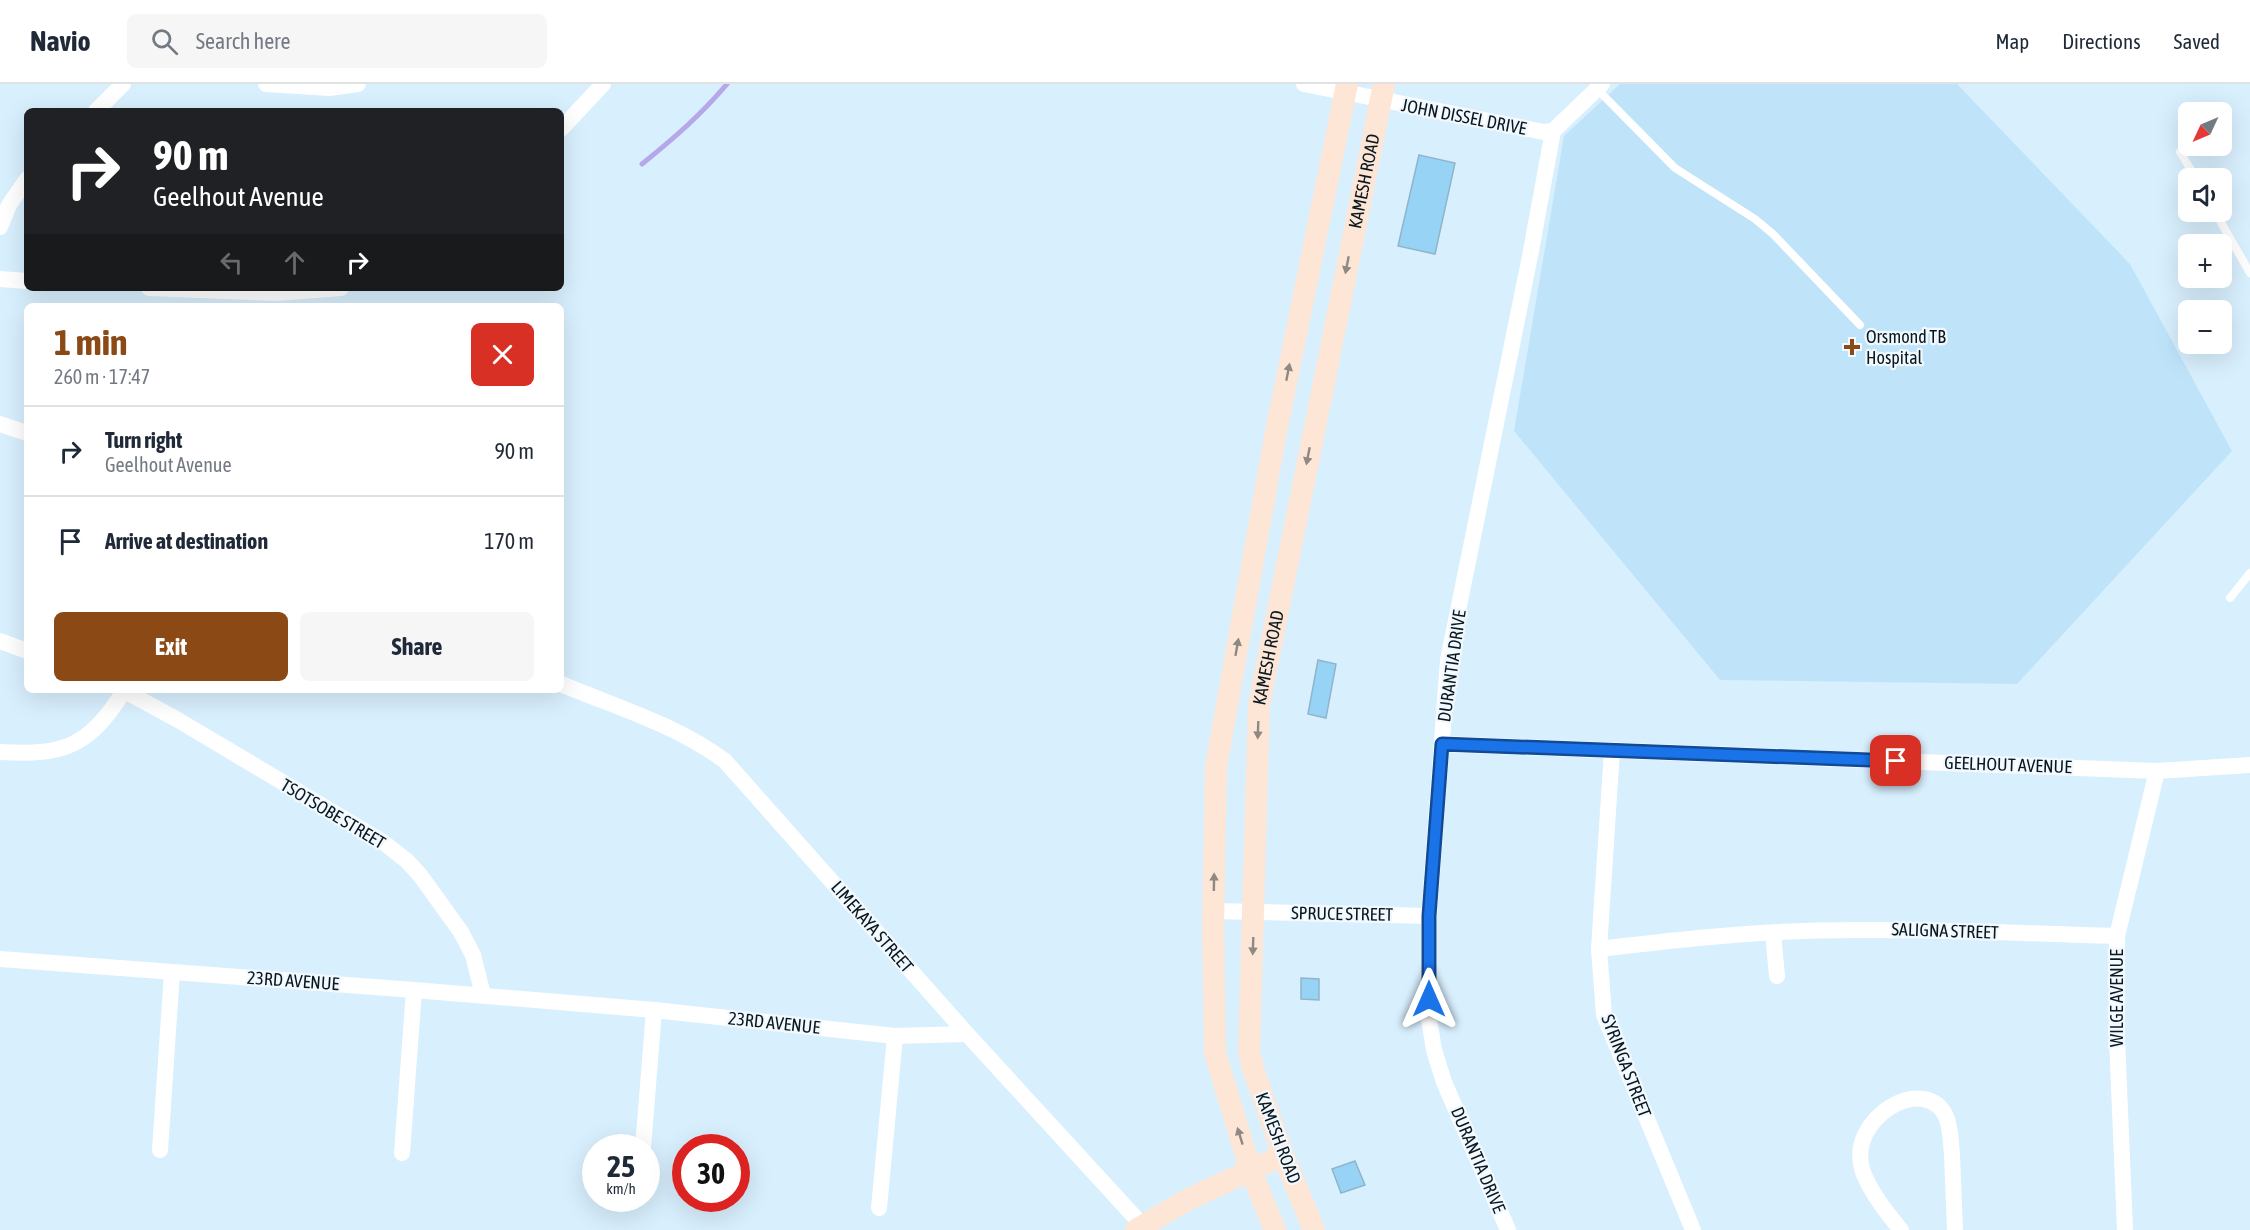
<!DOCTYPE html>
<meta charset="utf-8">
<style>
body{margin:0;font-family:"Asap Condensed",sans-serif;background:#f6f6f7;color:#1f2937;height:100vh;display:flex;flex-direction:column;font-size:22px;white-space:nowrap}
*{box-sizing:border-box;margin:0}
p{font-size:20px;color:#747a83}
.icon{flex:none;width:33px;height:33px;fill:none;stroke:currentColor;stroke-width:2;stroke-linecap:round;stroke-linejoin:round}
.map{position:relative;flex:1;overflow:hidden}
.side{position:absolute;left:24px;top:219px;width:540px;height:390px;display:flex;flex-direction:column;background:#fff;border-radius:9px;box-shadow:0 6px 24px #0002}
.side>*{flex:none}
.banner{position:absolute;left:24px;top:24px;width:540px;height:183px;border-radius:9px;box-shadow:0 6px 24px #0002;background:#202124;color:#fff;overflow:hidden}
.needle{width:39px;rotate:226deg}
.buttons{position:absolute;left:2178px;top:18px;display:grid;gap:12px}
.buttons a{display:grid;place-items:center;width:54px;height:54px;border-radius:9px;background:#fff;box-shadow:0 6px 24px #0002;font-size:30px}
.speed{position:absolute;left:582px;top:1050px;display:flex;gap:12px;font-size:30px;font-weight:700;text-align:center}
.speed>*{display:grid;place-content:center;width:78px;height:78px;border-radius:50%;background:#fff;box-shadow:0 6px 24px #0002;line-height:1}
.speed small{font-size:15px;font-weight:400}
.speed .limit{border:9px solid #d22;background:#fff;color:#111}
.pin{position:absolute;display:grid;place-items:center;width:51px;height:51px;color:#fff;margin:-26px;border-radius:12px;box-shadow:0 3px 9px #0006}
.me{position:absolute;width:66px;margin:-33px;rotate:0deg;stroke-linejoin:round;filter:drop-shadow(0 0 4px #0008)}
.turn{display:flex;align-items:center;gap:21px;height:126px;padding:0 30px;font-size:27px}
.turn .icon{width:78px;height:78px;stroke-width:2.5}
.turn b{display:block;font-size:42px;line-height:51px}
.lanes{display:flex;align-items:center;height:57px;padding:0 30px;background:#0003;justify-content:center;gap:30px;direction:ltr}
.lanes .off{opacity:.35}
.round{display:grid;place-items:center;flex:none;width:63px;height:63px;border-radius:9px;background:#f6f6f7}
.headline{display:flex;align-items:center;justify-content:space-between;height:102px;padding:0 30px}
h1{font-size:36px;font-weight:700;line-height:45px;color:#8a4915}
.cta{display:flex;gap:12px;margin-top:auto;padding:12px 30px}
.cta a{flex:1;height:69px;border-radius:9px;background:#8a4915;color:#fff;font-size:24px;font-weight:700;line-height:69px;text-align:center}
.cta a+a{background:#f6f6f7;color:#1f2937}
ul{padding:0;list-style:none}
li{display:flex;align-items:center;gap:18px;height:90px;padding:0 30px;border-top:2px solid #e0e1e3}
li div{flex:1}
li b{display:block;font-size:22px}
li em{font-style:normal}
header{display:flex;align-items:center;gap:36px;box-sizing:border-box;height:84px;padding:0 30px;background:#fff;border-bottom:2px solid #e0e1e3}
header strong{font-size:28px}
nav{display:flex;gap:33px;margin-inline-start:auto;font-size:21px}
.search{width:420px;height:54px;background:#f6f6f7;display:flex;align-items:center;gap:15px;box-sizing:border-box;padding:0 21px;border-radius:9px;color:#747a83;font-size:22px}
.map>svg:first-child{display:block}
.built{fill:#bfe4fa}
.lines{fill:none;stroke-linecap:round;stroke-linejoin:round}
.stream{stroke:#b6a7eb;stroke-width:5}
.building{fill:#97d3f5;stroke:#90b5cb;stroke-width:1.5}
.lane{stroke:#fff;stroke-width:8}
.street{stroke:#fff;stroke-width:16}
.secondary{stroke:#fde6d6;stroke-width:22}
.oneway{fill:#8f8984}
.route-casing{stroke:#114b97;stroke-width:15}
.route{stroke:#1a73e8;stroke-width:10}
.poi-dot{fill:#8a4915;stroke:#f2f9fe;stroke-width:2}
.labels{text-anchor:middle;stroke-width:4.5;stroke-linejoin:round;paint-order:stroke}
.street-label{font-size:18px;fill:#09171f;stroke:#f2f9fe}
.poi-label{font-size:18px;fill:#09171f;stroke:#f2f9fe;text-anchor:start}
</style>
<header>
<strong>Navio</strong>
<div class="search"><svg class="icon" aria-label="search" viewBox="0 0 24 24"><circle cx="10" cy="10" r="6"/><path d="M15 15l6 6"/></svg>Search here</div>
<nav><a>Map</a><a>Directions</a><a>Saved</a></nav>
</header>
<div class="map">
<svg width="2250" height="1146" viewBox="0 0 2250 1146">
<rect width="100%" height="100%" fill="#d8effd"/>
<path class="built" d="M1620 0H1957L2130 180 2232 367 2017 600 1720 596 1514 347 1564 52Z"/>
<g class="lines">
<path class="stream" d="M642 80C673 55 701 31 727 0"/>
</g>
<g class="building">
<path d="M1419 71 1455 79 1435 170 1398 162Z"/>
<path d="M1318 576 1336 580 1326 634 1308 630Z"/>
<path d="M1301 894 1319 895V916L1301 915Z"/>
<path d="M1355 1077 1365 1101 1341 1109 1332 1085Z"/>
</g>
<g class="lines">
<g class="lane">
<path d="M1597 5 1675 84 1755 135 1773 150 1860 241"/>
<path d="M2180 68 2196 94"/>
<path d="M2215 128 2250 189"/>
<path d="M2230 514 2250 489"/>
</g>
<g class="street">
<path d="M266 0 329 4 358 0"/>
<path d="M1304 0 1544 48 1553 47 1602 0"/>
<path d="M96 27 123 0"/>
<path d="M561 45 603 0"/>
<path d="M0 143 9 121 27 95"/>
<path d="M0 195 27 197"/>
<path d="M149 204 276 209 341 204"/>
<path d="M0 340 27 349"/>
<path d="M0 557 27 567"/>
<path d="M561 600C616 623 677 641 725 677L967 950 1142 1141"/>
<path d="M123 606 178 636 383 758 407 777 420 791 461 848 473 871 483 911"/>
<path d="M1442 660 2157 687 2250 681"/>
<path d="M1612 666 1599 865 1604 931 1693 1146"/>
<path d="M0 668C65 672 89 662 124 607"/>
<path d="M1213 827 1429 832"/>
<path d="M1773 849 1777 892"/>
<path d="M1599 865C1667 857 1735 849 1803 847 1907 844 2012 849 2117 852"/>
<path d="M0 875 414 906 654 926 895 952 967 950"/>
<path d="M643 1064 654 926"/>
<path d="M160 1066 172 888"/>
<path d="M402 1069 414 906"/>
<path d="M879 1124 895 952"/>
<path d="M1508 1146 1444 998 1434 966 1429 935V832L1448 576 1530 172 1553 47"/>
<path d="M1901 1146C1887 1129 1871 1109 1863 1088 1844 1034 1928 986 1947 1035 1951 1047 1951 1060 1952 1072 1953 1097 1954 1121 1955 1146"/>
<path d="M2125 1146 2117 955V852L2157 687"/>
</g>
<g class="secondary">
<path d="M1136 1146 1187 1116 1283 1071"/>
<path d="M1275 1146 1250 1085 1215 969 1213 842 1216 682 1276 348 1347 0"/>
<path id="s1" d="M1314 1146 1283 1071 1253 985 1249 966 1259 621 1384 0"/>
</g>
</g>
<defs><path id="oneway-solid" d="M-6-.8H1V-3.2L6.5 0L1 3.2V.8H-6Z" transform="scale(1.5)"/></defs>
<g class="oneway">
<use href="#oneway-solid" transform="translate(1347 181) rotate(101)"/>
<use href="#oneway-solid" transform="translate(1288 288) rotate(-79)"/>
<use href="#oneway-solid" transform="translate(1308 372) rotate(101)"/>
<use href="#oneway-solid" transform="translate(1237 563) rotate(-80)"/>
<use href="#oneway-solid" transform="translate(1258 646) rotate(92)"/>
<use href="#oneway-solid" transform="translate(1214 798) rotate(-89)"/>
<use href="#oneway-solid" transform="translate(1253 862) rotate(92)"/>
<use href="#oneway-solid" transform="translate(1240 1052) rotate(-107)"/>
</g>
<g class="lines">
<g class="route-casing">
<path id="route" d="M1429 915V832L1442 660 1896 677"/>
</g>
<use href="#route" class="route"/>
</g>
<path class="poi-dot" d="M1849 254h6v6h6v6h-6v6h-6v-6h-6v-6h6z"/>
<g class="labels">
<g class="street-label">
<text transform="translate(1464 33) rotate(11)" y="6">JOHN DISSEL DRIVE</text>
<text dy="6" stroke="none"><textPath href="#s1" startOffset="1071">KAMESH ROAD</textPath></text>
<text dy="6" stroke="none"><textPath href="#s1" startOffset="585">KAMESH ROAD</textPath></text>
<text transform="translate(1452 582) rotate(-82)" y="6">DURANTIA DRIVE</text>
<text transform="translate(2008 681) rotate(2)" y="6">GEELHOUT AVENUE</text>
<text transform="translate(333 730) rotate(31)" y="6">TSOTSOBE STREET</text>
<text transform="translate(1342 830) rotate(1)" y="6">SPRUCE STREET</text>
<text transform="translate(872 843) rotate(49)" y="6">LIMEKAYA STREET</text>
<text transform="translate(1945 847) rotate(2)" y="6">SALIGNA STREET</text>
<text transform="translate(293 897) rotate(4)" y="6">23RD AVENUE</text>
<text transform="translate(2117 914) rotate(-90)" y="6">WILGE AVENUE</text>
<text transform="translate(774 939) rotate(6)" y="6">23RD AVENUE</text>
<text transform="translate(1626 982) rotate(69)" y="6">SYRINGA STREET</text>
<text transform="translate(1278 1054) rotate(69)" y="6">KAMESH ROAD</text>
<text transform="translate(1478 1076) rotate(67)" y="6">DURANTIA DRIVE</text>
</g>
<g class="poi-label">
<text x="1866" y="259">Orsmond TB<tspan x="1866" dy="21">Hospital</tspan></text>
</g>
</g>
</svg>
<div class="buttons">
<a><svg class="needle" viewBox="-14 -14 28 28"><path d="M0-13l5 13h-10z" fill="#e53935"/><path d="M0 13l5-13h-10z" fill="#747a83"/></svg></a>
<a><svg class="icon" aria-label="sound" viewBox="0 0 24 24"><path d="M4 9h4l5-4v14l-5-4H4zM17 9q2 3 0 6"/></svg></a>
<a>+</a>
<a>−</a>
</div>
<div class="speed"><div>25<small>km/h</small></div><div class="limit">30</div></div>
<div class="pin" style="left:1896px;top:677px;background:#d93025"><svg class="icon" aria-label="arrive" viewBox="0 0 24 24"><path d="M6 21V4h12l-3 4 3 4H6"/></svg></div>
<svg class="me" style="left:1429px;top:915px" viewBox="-20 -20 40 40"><path d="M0-17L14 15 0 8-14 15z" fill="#1a73e8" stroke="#fff" stroke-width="4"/></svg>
<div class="banner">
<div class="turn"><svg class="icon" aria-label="right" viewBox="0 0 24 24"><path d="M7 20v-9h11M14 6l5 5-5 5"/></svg><div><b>90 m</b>Geelhout Avenue</div></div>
<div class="lanes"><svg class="icon off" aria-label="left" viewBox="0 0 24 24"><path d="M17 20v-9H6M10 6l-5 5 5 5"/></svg><svg class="icon off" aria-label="ahead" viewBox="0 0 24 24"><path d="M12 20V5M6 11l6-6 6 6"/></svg><svg class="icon" aria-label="right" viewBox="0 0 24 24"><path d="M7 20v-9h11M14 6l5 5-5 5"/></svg></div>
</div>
<section class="side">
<div class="headline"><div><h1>1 min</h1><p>260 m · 17:47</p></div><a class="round" style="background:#d93025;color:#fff"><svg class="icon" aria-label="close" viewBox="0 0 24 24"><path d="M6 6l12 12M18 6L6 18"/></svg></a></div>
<ul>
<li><svg class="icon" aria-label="right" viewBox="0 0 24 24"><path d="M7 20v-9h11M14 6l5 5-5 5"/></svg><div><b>Turn right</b><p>Geelhout Avenue</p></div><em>90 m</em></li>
<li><svg class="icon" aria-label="arrive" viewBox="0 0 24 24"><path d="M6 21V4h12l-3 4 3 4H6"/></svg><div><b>Arrive at destination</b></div><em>170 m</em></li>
</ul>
<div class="cta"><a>Exit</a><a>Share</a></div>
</section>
</div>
